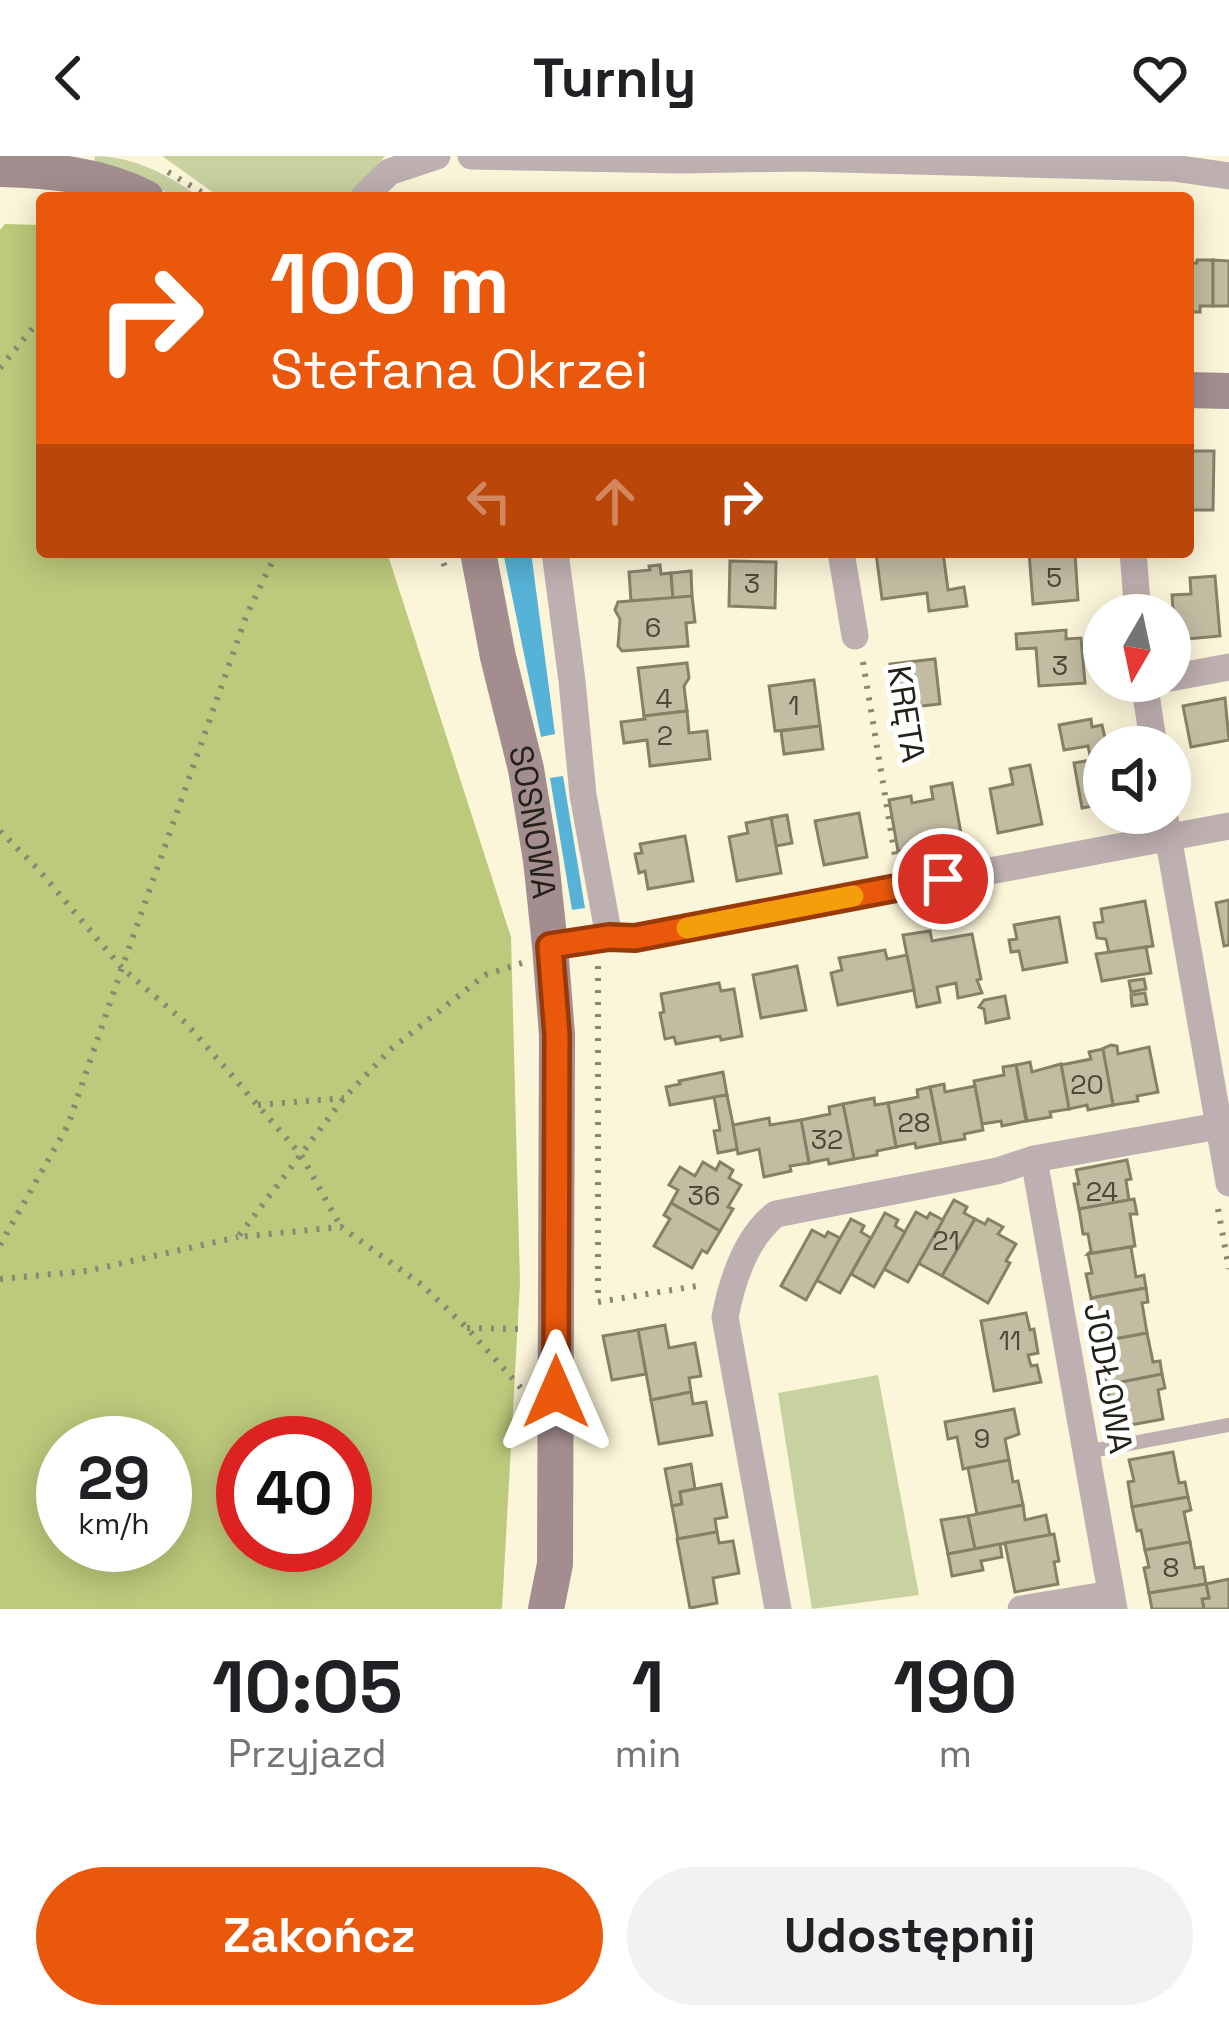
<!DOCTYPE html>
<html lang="pl">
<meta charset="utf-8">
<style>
body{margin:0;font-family:"Space Grotesk",sans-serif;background:#f2f2f2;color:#202124;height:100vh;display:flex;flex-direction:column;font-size:45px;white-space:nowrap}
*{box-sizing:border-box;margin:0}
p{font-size:39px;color:#757577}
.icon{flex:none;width:66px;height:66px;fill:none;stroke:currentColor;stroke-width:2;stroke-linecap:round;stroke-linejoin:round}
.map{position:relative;height:1453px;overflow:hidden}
.drawer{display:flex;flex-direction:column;background:#fff;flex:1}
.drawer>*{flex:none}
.banner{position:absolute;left:36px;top:36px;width:1158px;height:366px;border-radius:12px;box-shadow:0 6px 30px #0003;background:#ea580c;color:#fff;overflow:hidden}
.needle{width:78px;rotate:189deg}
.buttons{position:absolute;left:1083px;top:438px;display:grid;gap:24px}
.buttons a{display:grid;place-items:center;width:108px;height:108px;border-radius:50%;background:#fff;box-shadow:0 6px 30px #0003;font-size:60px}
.speed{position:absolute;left:36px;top:1260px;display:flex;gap:24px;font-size:60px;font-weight:700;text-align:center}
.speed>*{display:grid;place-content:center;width:156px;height:156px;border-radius:50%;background:#fff;box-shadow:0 6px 30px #0003;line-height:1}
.speed small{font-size:30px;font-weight:400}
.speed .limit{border:18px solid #d22;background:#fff;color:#111}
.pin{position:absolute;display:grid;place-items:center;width:102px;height:102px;color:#fff;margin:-51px;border:6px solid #fff;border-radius:50%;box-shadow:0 3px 12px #0007}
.me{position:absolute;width:132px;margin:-66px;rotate:0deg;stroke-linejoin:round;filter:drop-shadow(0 0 9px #0008)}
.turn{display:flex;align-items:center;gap:42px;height:252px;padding:0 36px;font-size:54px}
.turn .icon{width:156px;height:156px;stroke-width:2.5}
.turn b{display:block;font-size:84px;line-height:102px}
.lanes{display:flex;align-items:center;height:114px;padding:0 36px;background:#0003;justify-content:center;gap:60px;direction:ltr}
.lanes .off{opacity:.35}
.eta{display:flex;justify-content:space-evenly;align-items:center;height:204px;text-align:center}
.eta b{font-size:72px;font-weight:700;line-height:84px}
.action{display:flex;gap:24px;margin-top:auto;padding:24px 36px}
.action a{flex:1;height:138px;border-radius:72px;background:#ea580c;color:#fff;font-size:48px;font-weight:700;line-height:138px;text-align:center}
.action a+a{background:#f2f2f2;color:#202124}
header{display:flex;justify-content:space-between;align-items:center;height:156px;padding:0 36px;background:#fff;font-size:54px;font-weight:700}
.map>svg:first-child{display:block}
.green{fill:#c8d1a0}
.forest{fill:#bdc97b;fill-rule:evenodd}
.water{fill:#56b2d7}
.building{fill:#c2bda2;stroke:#868067;stroke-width:3}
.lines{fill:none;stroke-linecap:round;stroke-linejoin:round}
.path{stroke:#8b8774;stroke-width:6;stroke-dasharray:3 9;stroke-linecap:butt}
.lane{stroke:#beafb0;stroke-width:14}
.street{stroke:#beafb0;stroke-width:27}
.secondary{stroke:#a38d8f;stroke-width:36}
.route-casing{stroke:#983908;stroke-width:30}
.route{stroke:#ea580c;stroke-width:21}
.slow{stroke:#f59e0b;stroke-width:21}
.labels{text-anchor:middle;stroke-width:10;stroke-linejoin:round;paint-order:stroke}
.number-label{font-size:27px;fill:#4c493a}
.street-label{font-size:33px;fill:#242218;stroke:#fff}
</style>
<header><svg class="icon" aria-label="back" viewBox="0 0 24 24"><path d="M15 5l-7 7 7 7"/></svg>Turnly<svg class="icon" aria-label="heart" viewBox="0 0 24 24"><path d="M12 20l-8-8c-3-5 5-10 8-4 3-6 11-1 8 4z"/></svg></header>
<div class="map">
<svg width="1229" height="1453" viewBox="0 0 1229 1453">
<rect width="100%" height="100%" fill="#fbf6d9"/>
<g class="green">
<path d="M95 0C133 0 171 20 201 42H178L130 18 94 6Z"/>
<path d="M162 0H385L349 42H221Z"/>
<path d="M878 1219 919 1439 812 1453 778 1237Z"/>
</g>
<path class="forest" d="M5 68 42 69V396H387L511 781 520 1127 502 1453H0V74ZM63 1287H165V1389H63ZM243 1287H345V1389H243Z"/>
<g class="water">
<path d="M503 396H531L555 578 541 581Z"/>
<path d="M563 620 585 752 572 754 550 622Z"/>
</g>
<g class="building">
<path d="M1197 104H1213V150H1200V156H1188V107H1197Z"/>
<path d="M1213 104 1229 105V150H1213Z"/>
<path d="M1191 295H1214L1213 354H1188Z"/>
<path d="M943 396 948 434 964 431 967 450 929 455 927 437 882 443 876 397Z"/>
<path d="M1029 396H1056V400L1075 398 1078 444 1033 448Z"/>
<path d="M730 405 776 406 775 452 729 450Z"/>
<path d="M660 409 661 418 671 417 673 442 631 445 629 416 650 414 649 410Z"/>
<path d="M691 415 692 440 673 442 671 417Z"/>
<path d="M1215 420 1220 480 1175 484 1172 439 1191 438 1190 422Z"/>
<path d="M692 440 695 466 686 467 688 490 622 495 618 490 620 463 615 454 618 446Z"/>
<path d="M1066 474V483L1081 482 1085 527 1039 530 1036 492 1017 493 1016 478Z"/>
<path d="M935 503 940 548 895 553 890 508Z"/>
<path d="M687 507 689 522 684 530 687 555 644 560 638 512Z"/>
<path d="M814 524 820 570 775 575 769 530Z"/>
<path d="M1225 542 1229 584 1191 591 1183 550Z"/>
<path d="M687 555 689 577 707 575 710 603 650 610 647 584 624 587 621 566 645 563 644 560Z"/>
<path d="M1091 563 1092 571 1102 569 1106 586 1117 584 1118 591H1104V648L1082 652 1074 607 1091 604 1088 590 1064 594 1059 569Z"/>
<path d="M820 570 823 593 784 598 781 575Z"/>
<path d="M1030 609 1042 668 998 677 990 633 1013 628 1010 613Z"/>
<path d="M952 627 962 683 898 695 889 644 911 640 912 647 933 643 931 631Z"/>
<path d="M859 657 867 701 824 709 815 665Z"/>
<path d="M787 659 792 687 776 690 771 662Z"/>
<path d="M771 662 781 717 737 725 729 681 748 677 746 667Z"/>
<path d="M685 680 693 725 648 733 645 715 639 717 635 698 642 697 640 688Z"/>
<path d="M1229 744V789L1224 790 1216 747Z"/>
<path d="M1145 745 1153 790 1109 797 1106 783 1097 782 1094 767 1103 766 1101 753Z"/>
<path d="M1059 761 1067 806 1023 814 1019 795 1011 796 1009 784 1017 783 1014 769Z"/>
<path d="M930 775 932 785 972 778 981 823 977 824 982 837 958 842 956 827 937 831 940 846 917 851 903 779Z"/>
<path d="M1146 791 1151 817 1102 825 1096 798Z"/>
<path d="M885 794 887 803 907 799 914 834 838 849 831 817 842 814 839 802Z"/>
<path d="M797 810 806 854 761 862 753 819Z"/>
<path d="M1144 823 1146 833 1131 836 1129 825Z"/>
<path d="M719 827 721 835 734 833 742 880 721 884 720 880 676 888 674 881 665 883 660 857 664 856 661 838Z"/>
<path d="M1145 837 1147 848 1132 850 1131 839Z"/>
<path d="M1005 840 1009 862 986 867 984 853 979 851 984 844Z"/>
<path d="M1111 889 1117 890 1118 898 1149 891 1158 936 1137 940 1138 945 1113 949 1102 893Z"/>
<path d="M1103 893 1113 949 1088 954 1087 949 1069 953 1061 909 1091 903 1089 896Z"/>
<path d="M1030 906 1032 916 1061 908 1069 953 1050 956 1051 961 1027 965 1016 909Z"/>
<path d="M1016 909 1026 965 1002 970 1001 965 982 968 974 925 1004 919 1003 911Z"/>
<path d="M723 916 727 939 670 949 666 931 680 928 679 925Z"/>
<path d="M944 928 945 936 975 930 983 974 964 978 965 983 941 987 930 931Z"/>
<path d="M930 931 941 987 916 992 915 987 896 991 888 947 918 941 917 934Z"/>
<path d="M727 939 738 993 718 997 714 975 720 974 714 941Z"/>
<path d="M874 942 875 949 888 947 896 991 877 995V999L854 1003 843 948Z"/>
<path d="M843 948 854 1003 829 1008 828 1003 809 1007 801 964 830 958 829 951Z"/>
<path d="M769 962 770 969 801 964 809 1007 790 1010 791 1015 764 1021 759 993 738 998 733 969Z"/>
<path d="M1127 1004 1131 1023 1126 1024 1129 1044 1079 1053 1074 1028H1079L1076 1014Z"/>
<path d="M703 1006 716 1014 720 1006 733 1014 729 1022 741 1029 728 1051 733 1053 720 1075 671 1047 678 1034 669 1029 680 1011 695 1020Z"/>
<path d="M1134 1043 1137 1058H1130L1135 1090 1088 1098 1091 1095 1088 1078H1083L1079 1053Z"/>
<path d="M954 1044 967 1051 964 1057 975 1063 942 1120 918 1107Z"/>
<path d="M671 1047 720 1075 707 1097 702 1094 692 1112 654 1090 670 1063 664 1059Z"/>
<path d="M916 1056 927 1062 930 1057 943 1064 908 1126 884 1113Z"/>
<path d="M885 1057 898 1064 895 1070 905 1076 874 1131 851 1118Z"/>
<path d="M851 1063 864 1070 861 1076 871 1082 840 1137 816 1124Z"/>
<path d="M975 1063 985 1068 988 1063 1003 1071 998 1078 1016 1088 1006 1105 1010 1107 988 1147 942 1120Z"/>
<path d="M812 1074 825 1081 828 1076 840 1082 806 1144 781 1130Z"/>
<path d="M1131 1091 1136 1121 1144 1119 1146 1132 1091 1142 1086 1118 1092 1117 1088 1098Z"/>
<path d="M1146 1132 1148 1146 1142 1147 1147 1177 1104 1185 1100 1165 1095 1166 1091 1142Z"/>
<path d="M1026 1157 1030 1174 1034 1173 1038 1197 1028 1199 1031 1210 1037 1209 1041 1226 994 1235 981 1165Z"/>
<path d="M665 1169 669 1192 695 1187 701 1220 689 1222 691 1236 651 1244 638 1174Z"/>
<path d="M638 1174 646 1218 612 1224 603 1180Z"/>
<path d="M1147 1177 1153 1206 1160 1205 1162 1218 1107 1229 1102 1204 1107 1203 1104 1185Z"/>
<path d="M1162 1218 1165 1232 1158 1234 1163 1263 1120 1271 1116 1252 1111 1253 1107 1229Z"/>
<path d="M691 1236 693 1248 706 1246 712 1279 659 1288 651 1244Z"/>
<path d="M1014 1253 1019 1278 1005 1283 1009 1304 963 1313 957 1281 948 1283 945 1266Z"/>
<path d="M1173 1296 1179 1327 1185 1326 1188 1341 1132 1351 1128 1326 1134 1325 1129 1304Z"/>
<path d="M1009 1304 1013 1326 1018 1325 1023 1349 977 1358 968 1312Z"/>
<path d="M691 1308 695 1333 680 1336 682 1348 672 1350 665 1313Z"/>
<path d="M721 1328 727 1361 715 1363 717 1376 678 1383 672 1350 682 1348 680 1336Z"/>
<path d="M1188 1341 1191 1354 1184 1356 1190 1386 1145 1394 1141 1374 1137 1375 1132 1351Z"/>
<path d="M1023 1349 1025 1364 1046 1359 1050 1379 975 1393 968 1360Z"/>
<path d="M968 1360 975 1393 948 1398 941 1364Z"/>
<path d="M717 1376 719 1387 733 1385 739 1417 713 1422 717 1447 690 1452 677 1383Z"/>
<path d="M1054 1378 1059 1405 1054 1406 1058 1428 1015 1436 1005 1387Z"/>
<path d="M1190 1386 1195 1412 1203 1411 1206 1428 1149 1437 1144 1412 1149 1411 1145 1394Z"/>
<path d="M1000 1388 1002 1401 981 1405 983 1414 952 1420 948 1398Z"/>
<path d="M1229 1423V1453H1204L1202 1443 1209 1442 1206 1428Z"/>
<path d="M1206 1428 1209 1442 1202 1443 1204 1453H1152L1149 1437Z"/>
</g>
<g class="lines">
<g class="path">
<path d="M168 16 211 42"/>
<path d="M0 212 42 161"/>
<path d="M439 396 447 416"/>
<path d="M863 506 896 706"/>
<path d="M0 675 37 712 122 812 247 458 277 396"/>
<path d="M522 807 485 819 391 893 344 942 238 1081 341 1071 422 1129 467 1172 522 1233"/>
<path d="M598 810V1146L703 1129"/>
<path d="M258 949 344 942"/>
<path d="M1218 1053 1229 1113"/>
<path d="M0 1089 68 969 122 812 186 867 301 999 341 1071"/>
<path d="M0 1123 87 1115 238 1081"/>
<path d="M467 1172 524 1173"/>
</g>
<path class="lane" d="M1086 1296 1229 1269"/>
<g class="street">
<path d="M471 0 680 4 801 2 1173 12 1229 20"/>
<path d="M363 42 389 16 437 0"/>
<path d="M555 396 572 525 583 639 609 781"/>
<path d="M841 396 855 480"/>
<path d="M1133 396 1138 459"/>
<path d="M1170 522 1229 511"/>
<path d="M1144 525 1154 591"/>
<path d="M1164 657 1229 1027"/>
<path d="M550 790 609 781 635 782 1229 670"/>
<path d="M1034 1003 1114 1453"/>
<path d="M778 1453 725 1161C732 1125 746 1081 776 1058L997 1015 1034 1003 1229 968"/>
<path d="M1021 1453 1111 1438"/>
</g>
<g class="secondary">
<path d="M0 13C50 14 101 19 146 42"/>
<path d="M1188 234 1229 235"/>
<path id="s1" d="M478 396 498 501 526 613 541 704 550 790 557 879 555 1408 546 1453"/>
</g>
</g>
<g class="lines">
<g class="route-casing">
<path id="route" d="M556 1236 557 879 550 790 609 781 635 782 943 723"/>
</g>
<use href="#route" class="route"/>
<path class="slow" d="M687 772 853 740"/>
</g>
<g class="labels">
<g class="number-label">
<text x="1054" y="431">5</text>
<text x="752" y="437">3</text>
<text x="653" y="481">6</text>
<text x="1060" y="519">3</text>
<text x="664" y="552">4</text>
<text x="794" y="559">1</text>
<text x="665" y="589">2</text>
<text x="1087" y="938">20</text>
<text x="914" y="976">28</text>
<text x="827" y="993">32</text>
<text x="1102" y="1045">24</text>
<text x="704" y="1049">36</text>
<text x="946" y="1094">21</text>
<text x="1010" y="1194">11</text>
<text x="982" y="1292">9</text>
<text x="1171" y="1421">8</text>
</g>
<g class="street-label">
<text transform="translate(907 558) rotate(81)" y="12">KRĘTA</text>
<text dy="12" stroke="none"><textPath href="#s1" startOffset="276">SOSNOWA</textPath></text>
<text transform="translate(1109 1222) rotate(80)" y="12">JODŁOWA</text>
</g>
</g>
</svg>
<div class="buttons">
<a><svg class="needle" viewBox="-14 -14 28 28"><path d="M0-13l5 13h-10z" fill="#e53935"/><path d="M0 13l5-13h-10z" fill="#757577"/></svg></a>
<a><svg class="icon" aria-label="sound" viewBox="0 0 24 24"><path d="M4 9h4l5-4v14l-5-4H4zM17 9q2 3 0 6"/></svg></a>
</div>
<div class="speed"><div>29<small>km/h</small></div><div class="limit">40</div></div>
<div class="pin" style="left:943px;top:723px;background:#d93025"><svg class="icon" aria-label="arrive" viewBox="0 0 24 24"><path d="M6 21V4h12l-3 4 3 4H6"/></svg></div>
<svg class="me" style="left:556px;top:1236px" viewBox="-20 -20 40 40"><path d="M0-17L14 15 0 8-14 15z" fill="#ea580c" stroke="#fff" stroke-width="4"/></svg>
<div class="banner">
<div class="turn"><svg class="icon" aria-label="right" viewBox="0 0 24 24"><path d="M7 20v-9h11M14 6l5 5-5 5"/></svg><div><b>100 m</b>Stefana Okrzei</div></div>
<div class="lanes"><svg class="icon off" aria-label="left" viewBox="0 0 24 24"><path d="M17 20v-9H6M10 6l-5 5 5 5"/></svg><svg class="icon off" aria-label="ahead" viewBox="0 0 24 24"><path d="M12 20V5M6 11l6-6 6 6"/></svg><svg class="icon" aria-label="right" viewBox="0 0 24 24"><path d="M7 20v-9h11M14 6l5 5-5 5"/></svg></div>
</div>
</div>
<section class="drawer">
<div class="eta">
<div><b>10:05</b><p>Przyjazd</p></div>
<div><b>1</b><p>min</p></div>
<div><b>190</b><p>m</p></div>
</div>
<div class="action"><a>Zakończ</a><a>Udostępnij</a></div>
</section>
